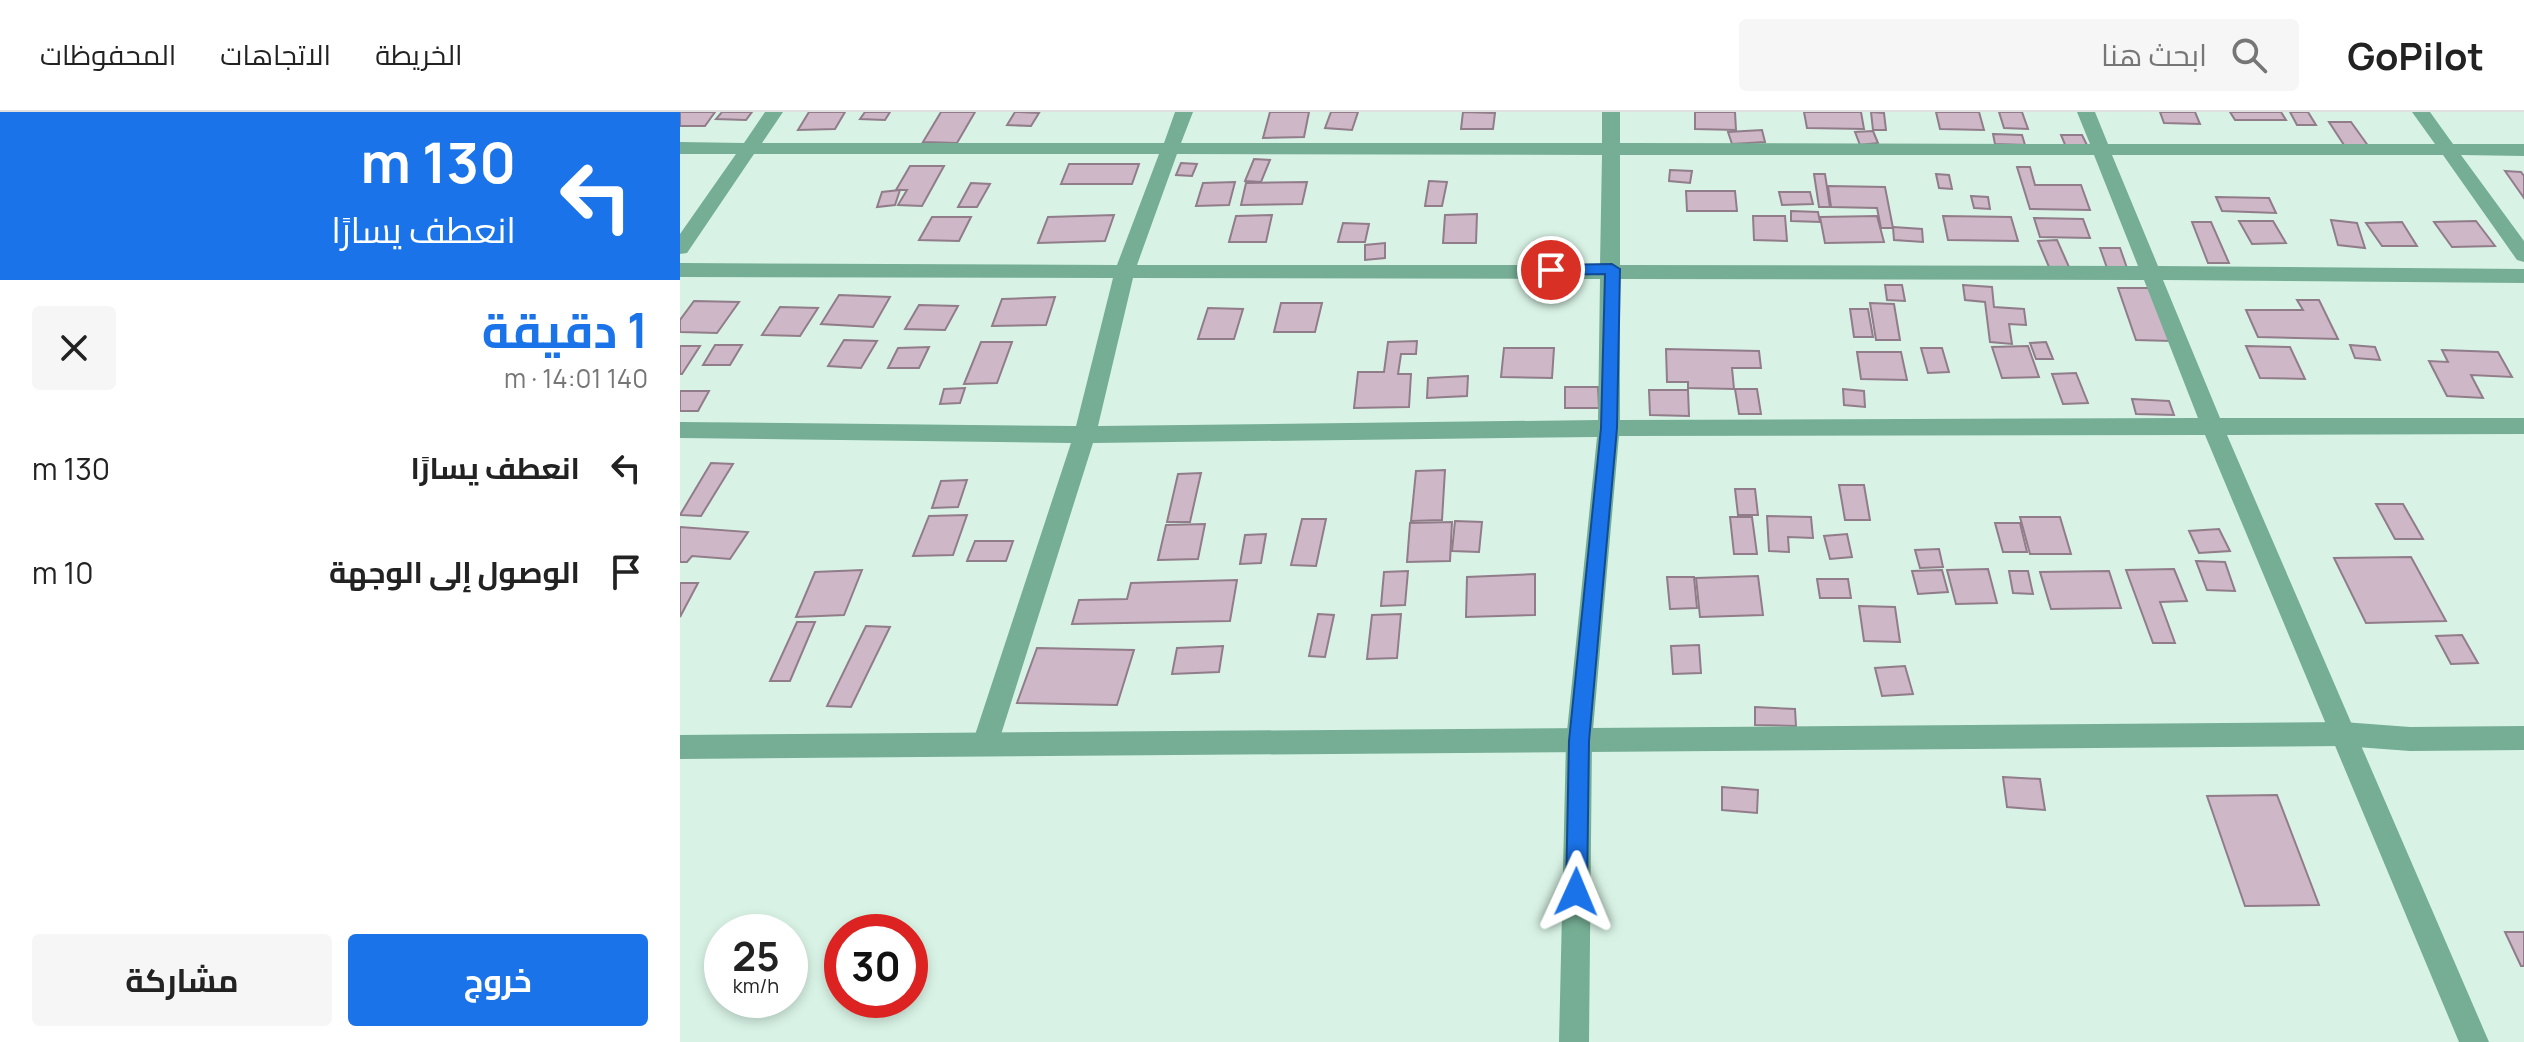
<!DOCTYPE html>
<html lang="ar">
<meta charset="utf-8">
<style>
body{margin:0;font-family:Manrope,Cairo,sans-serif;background:#f6f6f6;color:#222;direction:rtl;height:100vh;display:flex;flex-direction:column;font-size:30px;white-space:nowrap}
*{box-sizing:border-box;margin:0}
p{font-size:26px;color:#767676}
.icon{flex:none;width:44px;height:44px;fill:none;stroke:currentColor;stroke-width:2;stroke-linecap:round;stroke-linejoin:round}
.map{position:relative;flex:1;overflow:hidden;direction:ltr}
.drawer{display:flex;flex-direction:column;background:#fff;width:680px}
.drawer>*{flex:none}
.banner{background:#1a73e8;color:#fff;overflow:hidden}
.speed{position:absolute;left:24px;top:802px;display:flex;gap:16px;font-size:40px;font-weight:700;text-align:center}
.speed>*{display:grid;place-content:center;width:104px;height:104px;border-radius:50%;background:#fff;box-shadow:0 4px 12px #0003;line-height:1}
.speed small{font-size:20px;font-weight:400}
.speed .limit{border:12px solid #d22;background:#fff;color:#111}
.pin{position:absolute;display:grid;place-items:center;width:68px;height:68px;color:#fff;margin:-34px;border:4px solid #fff;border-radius:50%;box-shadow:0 2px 8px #0007}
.me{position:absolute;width:88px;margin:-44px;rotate:1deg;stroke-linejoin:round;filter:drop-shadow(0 0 6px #0008)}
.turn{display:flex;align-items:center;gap:28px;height:168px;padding:0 32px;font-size:36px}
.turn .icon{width:104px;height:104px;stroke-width:2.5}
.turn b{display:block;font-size:56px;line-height:68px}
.round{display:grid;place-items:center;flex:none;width:84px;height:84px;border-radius:8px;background:#f6f6f6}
.summary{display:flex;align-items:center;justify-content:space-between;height:136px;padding:0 32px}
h1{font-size:48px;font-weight:700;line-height:60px;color:#1a73e8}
.cta{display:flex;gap:16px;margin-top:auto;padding:16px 32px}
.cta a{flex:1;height:92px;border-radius:8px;background:#1a73e8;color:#fff;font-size:32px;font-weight:700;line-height:92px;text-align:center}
.cta a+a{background:#f6f6f6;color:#222}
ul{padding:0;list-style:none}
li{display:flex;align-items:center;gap:24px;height:104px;padding:0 32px}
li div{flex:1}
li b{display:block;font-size:30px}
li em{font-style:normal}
header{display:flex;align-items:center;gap:48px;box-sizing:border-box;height:112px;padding:0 40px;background:#fff;border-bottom:2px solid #e0e0e0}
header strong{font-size:38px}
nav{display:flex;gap:44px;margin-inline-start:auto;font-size:28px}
.search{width:560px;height:72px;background:#f6f6f6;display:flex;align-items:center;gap:20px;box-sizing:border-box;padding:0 28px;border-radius:8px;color:#767676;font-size:30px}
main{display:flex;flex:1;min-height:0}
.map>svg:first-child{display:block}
.building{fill:#ceb7c6;stroke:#917c8a;stroke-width:2}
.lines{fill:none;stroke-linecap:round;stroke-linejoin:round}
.minor{fill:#75ae94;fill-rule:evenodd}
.tertiary{fill:#75ae94;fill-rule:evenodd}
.route{fill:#1a73e8;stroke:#114b97;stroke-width:2}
</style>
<header>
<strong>GoPilot</strong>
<div class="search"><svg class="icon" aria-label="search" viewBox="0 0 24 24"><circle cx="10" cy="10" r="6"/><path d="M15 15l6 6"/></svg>ابحث هنا</div>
<nav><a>الخريطة</a><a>الاتجاهات</a><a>المحفوظات</a></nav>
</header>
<main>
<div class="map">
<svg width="1844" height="930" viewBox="0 0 1844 930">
<rect width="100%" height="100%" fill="#d8f3e5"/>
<g class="building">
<path d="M0 0H35L25 14H0Z"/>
<path d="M42 0H72L66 8 36 7Z"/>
<path d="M129 0H165L155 17 118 18Z"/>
<path d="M185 0H210L205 8 180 7Z"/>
<path d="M261 0H295L277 31 243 30Z"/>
<path d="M335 0H339L359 1 351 14 327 13Z"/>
<path d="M590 0H629L624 25 583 26Z"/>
<path d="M651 0H678L672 18 645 16Z"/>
<path d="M783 0 815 1 813 17H781Z"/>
<path d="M1015 0H1055L1056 18 1015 17Z"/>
<path d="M1124 0H1181L1184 17 1127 16Z"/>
<path d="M1191 0 1204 1 1206 18H1193Z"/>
<path d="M1256 0H1299L1304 18 1260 17Z"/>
<path d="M1319 0H1342L1348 17 1324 16Z"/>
<path d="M1480 0H1515L1520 12 1484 11Z"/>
<path d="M1550 0H1601L1606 8H1555Z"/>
<path d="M1610 0H1628L1636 13H1617Z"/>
<path d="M1649 10H1671L1689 35 1666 36Z"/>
<path d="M1082 18 1085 30 1052 32 1048 20Z"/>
<path d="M1193 19 1198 31 1180 33 1175 20Z"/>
<path d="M1313 22 1342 23 1345 33 1315 32Z"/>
<path d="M1381 23H1402L1408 35H1386Z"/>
<path d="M574 47 590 48 581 70 565 69Z"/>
<path d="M501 51 517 52 512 64 496 63Z"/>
<path d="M389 52H459L452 72H381Z"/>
<path d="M230 54H264L242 94 218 93 227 78H216Z"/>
<path d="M1337 55H1350L1355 73H1401L1410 98 1350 97Z"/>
<path d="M990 58 1012 59 1010 71 989 69Z"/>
<path d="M1825 59 1841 60 1844 64V86Z"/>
<path d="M1134 62H1145L1150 95H1139Z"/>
<path d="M1256 62 1269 63 1272 77 1259 76Z"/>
<path d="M749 69 767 70 762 94H745Z"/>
<path d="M555 70 549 93 516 94 523 71Z"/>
<path d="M627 70 622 92 561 93 566 71Z"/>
<path d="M291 71 310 72 297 95H278Z"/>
<path d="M1148 74 1205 75 1213 116H1201L1197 96 1151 95Z"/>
<path d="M220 78 215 93 197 95 202 80Z"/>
<path d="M1006 79H1055L1057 99H1007Z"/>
<path d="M1099 80H1130L1133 92 1102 93Z"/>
<path d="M1291 84 1308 85 1310 97 1294 96Z"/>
<path d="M1536 85 1589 86 1596 101 1542 99Z"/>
<path d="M1111 99 1138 100 1140 110 1111 109Z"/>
<path d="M797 102 796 131H763L765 103Z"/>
<path d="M434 103 425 129 358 131 368 105Z"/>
<path d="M592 103 586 130H549L556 104Z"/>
<path d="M1073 104H1105L1107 129 1074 128Z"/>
<path d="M1197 104 1204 130 1145 131 1140 105Z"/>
<path d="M1263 104 1331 105 1338 129 1268 128Z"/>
<path d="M252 105H291L279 129 239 128Z"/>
<path d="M1354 106 1403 107 1410 126 1360 125Z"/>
<path d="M1651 108 1677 111 1685 136 1658 133Z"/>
<path d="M1559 109H1593L1606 131 1572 132Z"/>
<path d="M1796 109 1815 134 1772 135 1754 110Z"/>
<path d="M1512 110H1531L1549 151H1528Z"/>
<path d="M1722 110 1737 134H1702L1686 111Z"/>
<path d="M663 111 689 112 685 130H658Z"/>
<path d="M1213 115 1242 117 1243 130 1214 128Z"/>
<path d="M1377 128 1389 155H1369L1358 129Z"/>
<path d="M705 131V146L685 148V133Z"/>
<path d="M1420 136H1440L1447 156H1427Z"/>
<path d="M1205 173H1222L1225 189 1207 188Z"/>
<path d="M1283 173 1312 175 1314 195 1344 197 1346 213 1329 212 1332 232 1310 230 1305 190 1285 188Z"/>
<path d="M1438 176H1472L1491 229 1456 228Z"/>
<path d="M159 183 210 185 193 215 141 212Z"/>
<path d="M375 185 366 213 312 214 322 187Z"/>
<path d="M1617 188H1639L1658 227 1578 225 1566 198H1623Z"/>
<path d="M14 189 59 190 37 221 0 220V208Z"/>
<path d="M601 191H642L635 220H594Z"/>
<path d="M1190 191 1214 192 1220 228H1196Z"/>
<path d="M239 193 278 194 265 218 225 217Z"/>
<path d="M100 195 138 196 120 224 82 223Z"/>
<path d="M528 196 563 197 554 227H518Z"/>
<path d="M1170 197H1188L1193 225H1174Z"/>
<path d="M164 228 197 229 181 256 148 254Z"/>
<path d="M737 229 736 242H721L718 262H731L729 295 674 296 678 260H704L708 230Z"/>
<path d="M301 230H332L317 271 284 272Z"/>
<path d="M1366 230 1373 247H1356L1350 231Z"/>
<path d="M35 233H62L50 253H23Z"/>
<path d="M1670 233 1695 235 1700 248 1675 246Z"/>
<path d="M0 234H20L2 262H0Z"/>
<path d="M1348 234 1359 265 1322 266 1312 235Z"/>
<path d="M1566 234 1610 235 1625 267 1580 266Z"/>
<path d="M249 235 239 256H208L218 236Z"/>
<path d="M824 236H874L872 266 821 265Z"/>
<path d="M1241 236H1262L1269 260 1248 261Z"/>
<path d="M986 237 1079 239 1081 256H1052L1054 277 1008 276V270H987Z"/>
<path d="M1762 238 1818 240 1832 265 1791 263 1803 286 1767 284 1749 249 1768 250Z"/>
<path d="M1177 240H1221L1227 268 1181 267Z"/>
<path d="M1396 261 1408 291 1383 292 1372 262Z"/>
<path d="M788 264 787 284 747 286 748 266Z"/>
<path d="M885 275H918L919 296H885Z"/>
<path d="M285 276 280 291 260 292 264 277Z"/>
<path d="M1055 277H1077L1081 302H1059Z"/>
<path d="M1163 277 1184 279 1185 295 1164 293Z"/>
<path d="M969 278H1008L1009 304 970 303Z"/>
<path d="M0 279H29L18 299H0Z"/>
<path d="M1452 287 1489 289 1494 303 1456 302Z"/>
<path d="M31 351 53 352 21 404 0 403Z"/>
<path d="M765 358 762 408 731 409 736 359Z"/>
<path d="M521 361 510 410H487L498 362Z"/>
<path d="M287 368 278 395 252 396 261 369Z"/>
<path d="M1159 373H1184L1190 408H1165Z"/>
<path d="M1055 377H1075L1078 403H1058Z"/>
<path d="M1696 392H1723L1743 427H1715Z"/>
<path d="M287 403 273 443 233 444 249 404Z"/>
<path d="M1087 404 1131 405 1133 426 1108 425 1109 440 1089 439Z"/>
<path d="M1050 405H1072L1077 442H1054Z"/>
<path d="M1340 405H1380L1391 442H1350Z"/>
<path d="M622 407H646L636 454 611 453Z"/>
<path d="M775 409 802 410 799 440 772 439Z"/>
<path d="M772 410 770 449 727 450 730 411Z"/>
<path d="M1315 411H1340L1347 440H1323Z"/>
<path d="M525 412 518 447 478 448 486 413Z"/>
<path d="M0 415 68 420 50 447 12 444 7 450H0Z"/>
<path d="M1539 417 1550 439 1519 441 1509 419Z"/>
<path d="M586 422 581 451 560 452 565 423Z"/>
<path d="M1167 422 1172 445 1150 447 1144 424Z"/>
<path d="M295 429H333L326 449H287Z"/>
<path d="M1259 437 1263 455 1240 456 1235 438Z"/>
<path d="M1731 445 1766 509 1686 511 1654 446Z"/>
<path d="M1516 449 1545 450 1555 479 1527 478Z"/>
<path d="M1308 457 1317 491 1276 492 1267 458Z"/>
<path d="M1494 457 1507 489 1480 490 1495 531H1473L1446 458Z"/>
<path d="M182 458 164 503 116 505 135 460Z"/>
<path d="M1262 458 1268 480 1238 482 1232 459Z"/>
<path d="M728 459 725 493 701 494 704 460Z"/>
<path d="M1329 459H1348L1353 482 1333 481Z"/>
<path d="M1429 459 1441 496 1371 497 1360 460Z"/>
<path d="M855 462V503L786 505 787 465Z"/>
<path d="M1078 464 1083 503 1020 505 1016 466Z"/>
<path d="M987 465H1014L1017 496 990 497Z"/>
<path d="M1137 467H1168L1171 486H1140Z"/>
<path d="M557 468 550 509 392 512 399 488 447 487 451 471Z"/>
<path d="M0 471H18L0 505Z"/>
<path d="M1179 494 1215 495 1220 530 1184 529Z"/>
<path d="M638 502 654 503 645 545 629 544Z"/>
<path d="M721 502 717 546 687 547 692 503Z"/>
<path d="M117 510H135L110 569H90Z"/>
<path d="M186 514 210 515 171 595 147 594Z"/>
<path d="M1782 523 1798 551 1771 552 1756 524Z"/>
<path d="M1019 533 1021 561 993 562 991 534Z"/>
<path d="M543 534 539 560 492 562 497 536Z"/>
<path d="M357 536 454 538 437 593 337 591Z"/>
<path d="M1225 554 1233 582 1202 584 1195 556Z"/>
<path d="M1075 595 1115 597 1116 614 1075 613Z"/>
<path d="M1323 665 1360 667 1365 698 1327 695Z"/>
<path d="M1042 675 1078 678 1077 701 1042 698Z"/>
<path d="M1597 683 1639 793 1565 794 1527 684Z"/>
<path d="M1825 820H1844V854H1841Z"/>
</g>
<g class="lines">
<path class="minor" d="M85 0H103L82 31H484L495 0H513L501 31H922V0H940V31L1410 32 1397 0H1415L1428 32H1755L1732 0H1750L1773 32H1844V44L1781 43 1844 129V150L1837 148 1763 43H1432L1478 154 1844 157V171L1483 168 1540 306H1844V322L1547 323 1809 930H1779L1525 323 939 324 912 629 909 930H879L886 629 917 325 413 331 318 632 314 641 305 644 296 641 292 632 391 331 0 326V310L396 314 433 166 0 165V151L437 153 479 42H74L7 141 0 142V122L56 42H0V30L64 31ZM497 42 922 43 920 153H457ZM940 43H1414L1458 154 940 153ZM453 166 920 167 918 308 418 314ZM940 167 1464 168 1518 306 940 308Z"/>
<path class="tertiary" d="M1663 610 1730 615 1844 614V638L1730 639 1663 634 0 647V623Z"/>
</g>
<path class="route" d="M932 152 940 157 937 316 909 629 907 780 904 787 896 790 889 787 886 780 889 629 921 316 925 162 871 163 864 158 871 153Z"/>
</svg>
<div class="speed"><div>25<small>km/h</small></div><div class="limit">30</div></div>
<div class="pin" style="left:871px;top:158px;background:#d93025"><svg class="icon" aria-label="arrive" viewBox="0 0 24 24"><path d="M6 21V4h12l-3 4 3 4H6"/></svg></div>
<svg class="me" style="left:896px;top:780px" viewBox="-20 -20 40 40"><path d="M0-17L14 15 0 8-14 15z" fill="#1a73e8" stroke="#fff" stroke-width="4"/></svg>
</div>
<section class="drawer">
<div class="banner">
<div class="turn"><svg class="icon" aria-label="left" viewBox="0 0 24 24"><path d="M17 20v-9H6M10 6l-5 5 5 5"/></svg><div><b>130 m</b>انعطف يسارًا</div></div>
</div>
<div class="summary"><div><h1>1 دقيقة</h1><p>140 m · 14:01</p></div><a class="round"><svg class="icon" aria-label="close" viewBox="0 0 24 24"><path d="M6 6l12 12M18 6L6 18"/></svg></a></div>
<ul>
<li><svg class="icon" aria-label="left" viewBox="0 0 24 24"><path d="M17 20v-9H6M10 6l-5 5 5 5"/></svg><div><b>انعطف يسارًا</b></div><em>130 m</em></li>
<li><svg class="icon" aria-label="arrive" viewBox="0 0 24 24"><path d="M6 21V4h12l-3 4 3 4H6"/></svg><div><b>الوصول إلى الوجهة</b></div><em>10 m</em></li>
</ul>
<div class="cta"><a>خروج</a><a>مشاركة</a></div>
</section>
</main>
